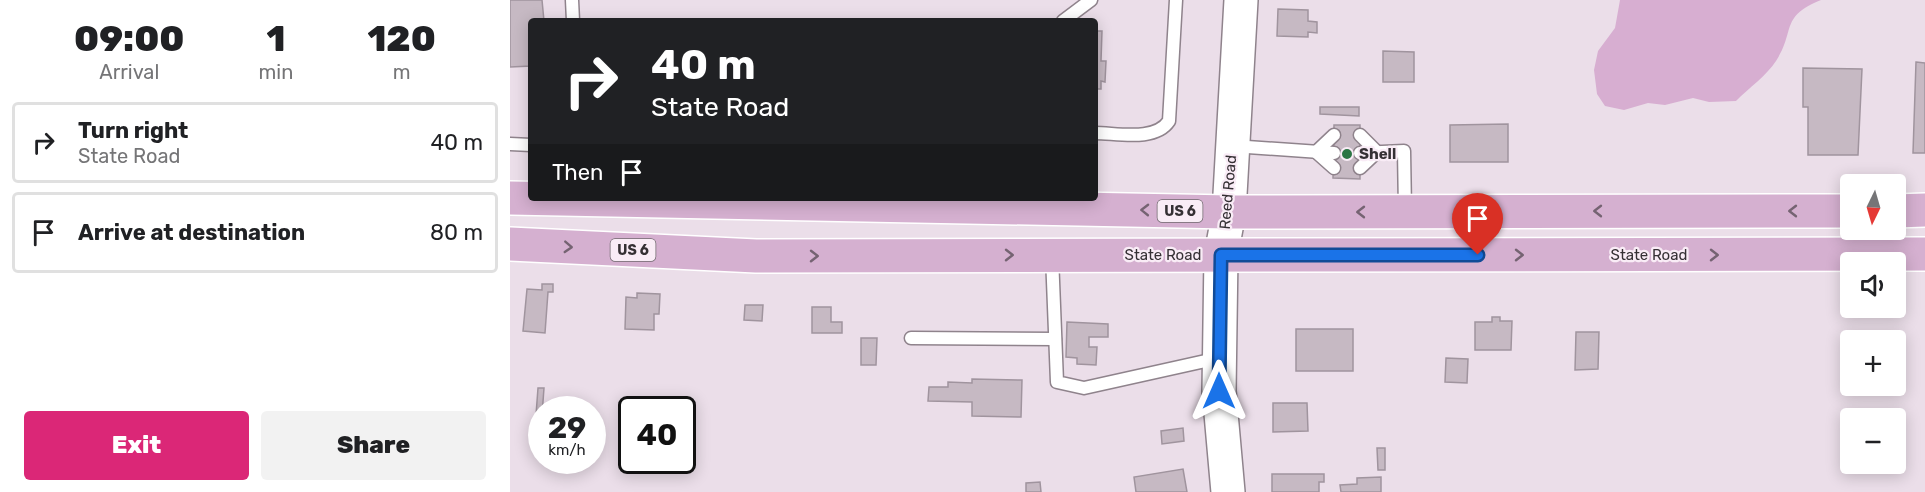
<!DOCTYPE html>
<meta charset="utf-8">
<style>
body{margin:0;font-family:Rubik,sans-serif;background:#f2f2f2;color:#202124;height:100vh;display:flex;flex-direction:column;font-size:22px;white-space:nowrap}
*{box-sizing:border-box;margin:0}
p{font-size:20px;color:#757577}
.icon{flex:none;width:33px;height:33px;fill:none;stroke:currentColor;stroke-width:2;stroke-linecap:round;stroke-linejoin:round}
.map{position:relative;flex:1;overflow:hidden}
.sheet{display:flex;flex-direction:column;background:#fff;width:510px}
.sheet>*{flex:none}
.top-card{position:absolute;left:18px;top:18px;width:570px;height:183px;border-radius:6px;box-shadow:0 3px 15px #0003;background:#202124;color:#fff;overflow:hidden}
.needle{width:39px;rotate:185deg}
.buttons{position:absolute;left:1330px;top:174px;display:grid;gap:12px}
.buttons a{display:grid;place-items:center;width:66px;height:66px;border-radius:6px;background:#fff;box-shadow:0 3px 15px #0003;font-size:30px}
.speed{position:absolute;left:18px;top:396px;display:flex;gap:12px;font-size:30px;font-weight:700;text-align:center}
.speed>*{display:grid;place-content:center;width:78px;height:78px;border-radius:50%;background:#fff;box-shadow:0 3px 15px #0003;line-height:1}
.speed small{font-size:15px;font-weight:400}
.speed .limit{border:3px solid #111;border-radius:9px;background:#fff;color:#111}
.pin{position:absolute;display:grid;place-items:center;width:51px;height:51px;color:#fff;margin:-62px -26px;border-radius:50% 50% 50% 0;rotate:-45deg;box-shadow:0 0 6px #0007}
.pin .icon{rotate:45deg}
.me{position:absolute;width:66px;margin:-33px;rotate:0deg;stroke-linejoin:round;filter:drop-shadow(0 0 4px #0008)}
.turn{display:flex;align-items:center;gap:21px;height:126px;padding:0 24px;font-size:27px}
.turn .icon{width:78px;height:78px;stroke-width:2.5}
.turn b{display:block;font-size:42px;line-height:51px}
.then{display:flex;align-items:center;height:57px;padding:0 24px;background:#0003;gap:12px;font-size:22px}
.eta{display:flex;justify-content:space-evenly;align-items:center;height:102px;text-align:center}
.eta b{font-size:36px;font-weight:800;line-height:42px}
.action{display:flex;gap:12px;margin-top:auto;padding:12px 24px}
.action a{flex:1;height:69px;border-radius:6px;background:#db2777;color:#fff;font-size:24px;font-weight:800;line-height:69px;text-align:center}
.action a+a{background:#f2f2f2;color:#202124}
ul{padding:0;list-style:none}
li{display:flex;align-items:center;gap:18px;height:81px;margin:0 12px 9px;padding:0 12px;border:3px solid #e0e0e0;border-radius:6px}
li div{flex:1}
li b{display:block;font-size:22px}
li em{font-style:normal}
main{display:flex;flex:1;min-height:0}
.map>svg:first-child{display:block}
.green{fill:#d7aed1}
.building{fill:#c6b9c3;stroke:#a0949e;stroke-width:1.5}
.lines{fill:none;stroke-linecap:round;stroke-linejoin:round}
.lane-casing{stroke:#8f838c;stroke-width:15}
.secondary-casing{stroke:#8f838c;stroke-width:36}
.primary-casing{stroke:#fff;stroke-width:36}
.lane{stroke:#fff;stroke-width:12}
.secondary{stroke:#fff;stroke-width:33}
.primary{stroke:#d5b0d0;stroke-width:33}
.oneway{stroke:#756372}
.route-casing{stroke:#114b97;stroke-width:15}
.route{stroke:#1a73e8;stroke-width:10}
.poi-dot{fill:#2c7645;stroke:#f9ecf6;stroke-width:2}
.labels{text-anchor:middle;stroke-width:4.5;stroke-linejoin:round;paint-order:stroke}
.shield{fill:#f9ecf6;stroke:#70686e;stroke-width:1.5}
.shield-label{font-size:14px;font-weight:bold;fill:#353034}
.poi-label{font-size:15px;font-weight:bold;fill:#353034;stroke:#f9ecf6;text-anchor:start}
.street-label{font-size:15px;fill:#353034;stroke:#f9ecf6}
</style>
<main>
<section class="sheet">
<div class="eta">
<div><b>09:00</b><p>Arrival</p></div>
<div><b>1</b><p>min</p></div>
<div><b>120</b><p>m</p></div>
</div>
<ul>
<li><svg class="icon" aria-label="right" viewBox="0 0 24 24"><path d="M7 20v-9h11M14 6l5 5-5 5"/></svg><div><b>Turn right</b><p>State Road</p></div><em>40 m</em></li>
<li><svg class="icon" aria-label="arrive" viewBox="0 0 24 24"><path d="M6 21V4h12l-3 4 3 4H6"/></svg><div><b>Arrive at destination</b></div><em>80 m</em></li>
</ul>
<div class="action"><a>Exit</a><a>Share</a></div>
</section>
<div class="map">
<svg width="1415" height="492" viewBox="0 0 1415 492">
<rect width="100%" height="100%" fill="#ebdee9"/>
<path class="green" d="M1110 0H1311C1269 17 1286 31 1266 61 1257 75 1239 88 1226 101L1199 102 1183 98 1155 105 1138 103 1114 110 1095 106 1087 94 1084 70 1088 51 1105 28Z"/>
<g class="building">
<path d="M0 0H32L34 21H21V66L0 67Z"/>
<path d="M768 9 798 10V21L807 22V33L798 32V37L767 36Z"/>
<path d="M585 31H592L591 61H596L595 82 591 81V89H585Z"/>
<path d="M873 51 904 52V82H873Z"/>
<path d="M1406 62 1415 63V153H1403Z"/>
<path d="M1293 68 1352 69 1348 155H1298V107H1293Z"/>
<path d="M810 107H849V116L810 114Z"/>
<path d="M998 124V162H940V125Z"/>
<path d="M824 125H850V179L823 178Z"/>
<path d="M32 284H43V292H38L35 333 13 331 17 289 32 290Z"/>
<path d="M127 293 150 294 149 314H144V330L115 329 116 297 127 298Z"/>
<path d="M235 305H253L252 321 234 320Z"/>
<path d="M302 307H321V322H332V333H302Z"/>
<path d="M982 317H990V321H1002L1001 350H965V322H982Z"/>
<path d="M557 322 598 324V337H579V347H587L586 365 567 364V358L556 357Z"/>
<rect x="786" y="329" width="57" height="42"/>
<path d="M1066 332H1089L1088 369 1065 370Z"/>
<path d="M351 338H367L366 365H351Z"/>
<path d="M936 358 958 359 957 383 935 382Z"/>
<path d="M462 379 512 380 511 417 462 416V402L418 401 419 387H438V382L462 383Z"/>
<path d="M28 388H34L32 415H26Z"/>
<path d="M763 403H797L798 431 763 432Z"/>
<path d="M673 428 674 441 652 444 651 431Z"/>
<path d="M867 448H875V470H868Z"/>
<path d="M673 469 677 492H626L624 477Z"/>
<path d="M762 474H814V482H809V492H762Z"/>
<path d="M871 477V492H831L830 485 847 484V478Z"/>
<path d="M530 482 531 492H516V483Z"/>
</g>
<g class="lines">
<g class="lane-casing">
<g id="lane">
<path d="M62 0 63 21"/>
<path d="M553 21 581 0"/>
<path d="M585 133C607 133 645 142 659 121L666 0"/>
<path d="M850 135 867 152"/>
<path d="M0 144 21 145"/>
<path d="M723 146 824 153"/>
<path d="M806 152 824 135"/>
<path d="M806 152 824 168"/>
<path d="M850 153 894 151 895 210"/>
<path d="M850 168 867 152"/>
<path d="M542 256 547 382 574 388 709 358"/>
<path d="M401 338 545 339"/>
</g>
</g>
<g class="secondary-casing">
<path id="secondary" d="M718 492 709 391 711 255 719 212 731 0"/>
</g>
<g class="primary-casing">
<g id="primary">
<path d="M0 198 719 212 1341 211"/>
<path d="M1386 211 1415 210"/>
<path d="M0 244 246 256 1415 254"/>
</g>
</g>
<use href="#lane" class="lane"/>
<use href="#secondary" class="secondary"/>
<use href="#primary" class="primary"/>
</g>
<defs><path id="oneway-chevron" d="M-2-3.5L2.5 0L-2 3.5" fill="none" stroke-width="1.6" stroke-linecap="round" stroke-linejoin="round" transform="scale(1.5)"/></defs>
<g class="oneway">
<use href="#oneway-chevron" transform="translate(635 210) rotate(-179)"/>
<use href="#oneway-chevron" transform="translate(1088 211) rotate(180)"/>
<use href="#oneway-chevron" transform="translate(1283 211) rotate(180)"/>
<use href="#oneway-chevron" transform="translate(851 212) rotate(180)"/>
<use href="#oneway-chevron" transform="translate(58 247) rotate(3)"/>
<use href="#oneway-chevron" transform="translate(499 255)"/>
<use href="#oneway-chevron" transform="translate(1009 255)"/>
<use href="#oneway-chevron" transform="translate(1204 255)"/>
<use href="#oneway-chevron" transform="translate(304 256)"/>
</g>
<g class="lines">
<g class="route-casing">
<path id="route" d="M709 391 711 255H968"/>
</g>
<use href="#route" class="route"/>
</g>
<circle class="poi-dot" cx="837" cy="154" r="6"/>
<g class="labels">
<g class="shield">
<rect x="647.5" y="200" width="45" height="22" rx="4.5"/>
<rect x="100.5" y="239" width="45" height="22" rx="4.5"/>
</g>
<g class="shield-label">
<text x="670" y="216">US 6</text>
<text x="123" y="255">US 6</text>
</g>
<g class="poi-label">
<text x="849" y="159">Shell</text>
</g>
<g class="street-label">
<text transform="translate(718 192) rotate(-85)" y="5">Reed Road</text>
<text x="653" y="260">State Road</text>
<text x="1139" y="260">State Road</text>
</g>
</g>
</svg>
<div class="buttons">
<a><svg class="needle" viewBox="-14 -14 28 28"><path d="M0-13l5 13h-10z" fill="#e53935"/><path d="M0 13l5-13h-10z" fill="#757577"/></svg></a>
<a><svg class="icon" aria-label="sound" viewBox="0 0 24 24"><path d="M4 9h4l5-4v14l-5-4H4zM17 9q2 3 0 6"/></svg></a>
<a>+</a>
<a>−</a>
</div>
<div class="speed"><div>29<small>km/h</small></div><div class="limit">40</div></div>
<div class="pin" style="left:968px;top:255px;background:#d93025"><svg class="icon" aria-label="arrive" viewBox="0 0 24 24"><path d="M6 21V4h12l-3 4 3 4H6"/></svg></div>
<svg class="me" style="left:709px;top:391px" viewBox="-20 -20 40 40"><path d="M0-17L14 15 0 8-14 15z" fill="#1a73e8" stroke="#fff" stroke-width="4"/></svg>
<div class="top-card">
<div class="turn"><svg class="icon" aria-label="right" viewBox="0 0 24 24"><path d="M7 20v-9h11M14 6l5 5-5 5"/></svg><div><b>40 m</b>State Road</div></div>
<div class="then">Then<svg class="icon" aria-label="arrive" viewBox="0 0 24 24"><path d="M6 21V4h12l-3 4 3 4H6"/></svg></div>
</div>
</div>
</main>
